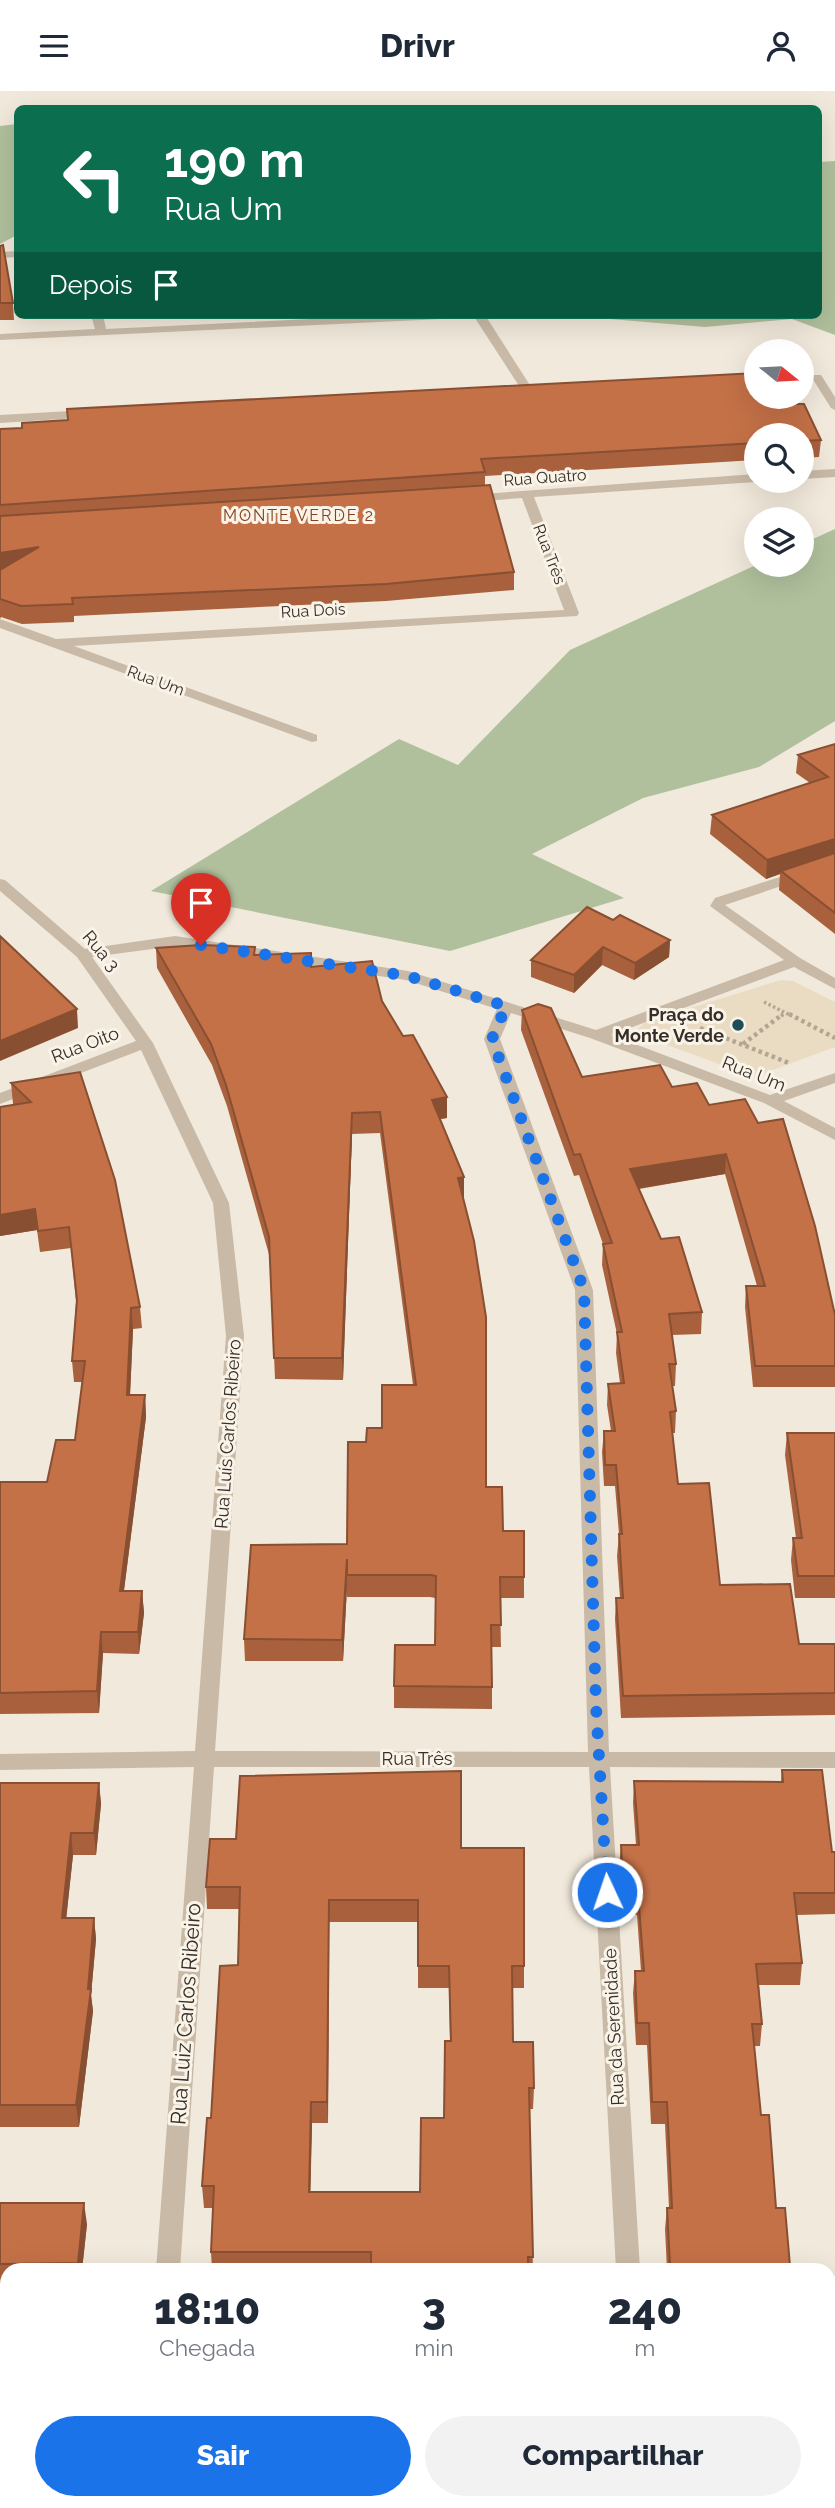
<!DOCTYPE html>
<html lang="pt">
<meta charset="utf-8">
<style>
body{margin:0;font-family:Raleway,sans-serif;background:#f2f2f3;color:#1f2937;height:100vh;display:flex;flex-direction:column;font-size:26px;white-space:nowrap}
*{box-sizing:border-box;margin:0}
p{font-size:23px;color:#747a83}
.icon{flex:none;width:38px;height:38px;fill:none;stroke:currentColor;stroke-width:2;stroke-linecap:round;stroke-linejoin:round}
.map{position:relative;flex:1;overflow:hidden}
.sheet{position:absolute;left:0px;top:2172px;width:836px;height:247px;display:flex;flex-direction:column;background:#fff;border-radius:21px 21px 0 0;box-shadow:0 7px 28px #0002}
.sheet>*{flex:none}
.top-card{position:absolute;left:14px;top:14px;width:808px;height:214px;border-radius:10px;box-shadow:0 7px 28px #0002;background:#0b6e4f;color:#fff;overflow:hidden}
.needle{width:46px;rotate:108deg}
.controls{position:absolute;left:744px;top:248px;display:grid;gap:14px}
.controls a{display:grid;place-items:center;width:70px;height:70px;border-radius:50%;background:#fff;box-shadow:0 7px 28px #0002;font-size:35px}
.pin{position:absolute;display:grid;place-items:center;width:60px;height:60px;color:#fff;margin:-72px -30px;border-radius:50% 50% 50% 0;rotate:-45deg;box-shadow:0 0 7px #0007}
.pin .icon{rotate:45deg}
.me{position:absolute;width:77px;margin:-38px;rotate:357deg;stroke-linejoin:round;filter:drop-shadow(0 0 5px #0008)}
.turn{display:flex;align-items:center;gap:24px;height:147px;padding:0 35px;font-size:32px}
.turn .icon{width:91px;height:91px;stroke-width:2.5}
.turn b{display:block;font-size:49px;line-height:60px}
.then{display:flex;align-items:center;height:66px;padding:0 35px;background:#0003;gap:14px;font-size:26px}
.eta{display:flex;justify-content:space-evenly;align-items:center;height:119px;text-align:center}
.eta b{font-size:42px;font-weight:800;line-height:49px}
.button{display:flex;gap:14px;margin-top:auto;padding:14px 35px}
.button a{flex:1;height:80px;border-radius:42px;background:#1a73e8;color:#fff;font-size:28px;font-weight:800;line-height:80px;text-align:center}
.button a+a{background:#f2f2f3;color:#1f2937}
header{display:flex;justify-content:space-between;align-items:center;height:91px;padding:0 35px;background:#fff;font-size:32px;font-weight:800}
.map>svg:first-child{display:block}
.green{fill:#b0c09c}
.plaza{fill:#e9dcc3}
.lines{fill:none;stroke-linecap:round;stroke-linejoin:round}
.path-far1{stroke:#b5a492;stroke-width:3.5;stroke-dasharray:2.5 2.5;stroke-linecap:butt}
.path{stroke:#b5a492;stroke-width:4.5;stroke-dasharray:3.5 3.5;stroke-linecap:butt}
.street{fill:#c9baa7;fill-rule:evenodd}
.wall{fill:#a9613d;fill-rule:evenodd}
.shaded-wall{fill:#894f32}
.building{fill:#c47147;stroke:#894f32;stroke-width:2;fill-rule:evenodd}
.route{stroke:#1a73e8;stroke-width:12;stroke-dasharray:0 21.6}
.poi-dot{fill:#1e4e57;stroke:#f9f3e8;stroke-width:2.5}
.labels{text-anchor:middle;stroke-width:6;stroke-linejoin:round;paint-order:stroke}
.far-street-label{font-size:16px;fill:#362e28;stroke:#f9f3e8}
.far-neighbourhood-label{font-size:16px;letter-spacing:2px;fill:#834322;stroke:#f9f3e8}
.street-label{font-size:18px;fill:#362e28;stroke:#f9f3e8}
.poi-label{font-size:18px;font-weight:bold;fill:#362e28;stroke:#f9f3e8;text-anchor:end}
.near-street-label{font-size:21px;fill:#362e28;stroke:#f9f3e8}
</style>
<header><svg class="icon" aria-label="menu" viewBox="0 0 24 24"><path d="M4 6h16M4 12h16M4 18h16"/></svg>Drivr<svg class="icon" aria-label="person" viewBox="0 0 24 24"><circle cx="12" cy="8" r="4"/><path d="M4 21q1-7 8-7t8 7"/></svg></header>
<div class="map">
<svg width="835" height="2417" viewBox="0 0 835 2417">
<rect width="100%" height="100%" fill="#f1e9db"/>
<g class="green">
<path d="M17 33V144L0 153V35Z"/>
<path d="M835 70V244L792 228 705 236 610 228 606 224H819V71Z"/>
<path d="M835 438V630L759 676 643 707 532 763 624 807 450 860 151 800 399 648 458 674 570 559 756 474H802V453Z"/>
</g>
<path class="plaza" d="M781 889 793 890 835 911V956L754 986 640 944 639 937 645 931Z"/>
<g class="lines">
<g class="path-far1">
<path d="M764 911 792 925"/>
<path d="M781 925 785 922"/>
</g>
<g class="path">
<path d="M789 923 835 947"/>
<path d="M700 937 789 972"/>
<path d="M743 953 783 923"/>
</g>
<g class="street">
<path d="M18 160V166L0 167V161Z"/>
<path d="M91 224H103L106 238 392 224H468L462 227 0 249V243L95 238Z"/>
<path d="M473 224H485L533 299 531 301H523Z"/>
<path d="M802 284H821L835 306V319L831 317 814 290H802Z"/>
<path d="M88 319 92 320V326L0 332V324Z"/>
<path d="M835 378V386L802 388V380Z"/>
<path d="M756 383V391L534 406 579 522 577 525 74 555 317 644V650L312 651 0 537V528L56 548 564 519 522 407 472 411 466 407 468 404Z"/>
<path d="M835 768V777L725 814 800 867 835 887V898L794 876 611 944 770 1004 835 982V992L784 1010 835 1037V1049L764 1012 590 947 511 922 500 948 593 1199 609 1661H835V1677L610 1676 640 2179H616L589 1676H214L180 2179H156L194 1676 0 1679V1663L195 1660 226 1245 213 1112 141 959 0 1013V1002L136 950 77 866 0 800V788L5 789 85 858 175 845 408 880 596 939 784 869 710 815 715 807ZM175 855 406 889 497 918 484 948 575 1199 588 1661 215 1660 244 1245 229 1112 153 952 92 866Z"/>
<path d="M139 2412H164L165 2417H139Z"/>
<path d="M627 2412H652L653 2417H627Z"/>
</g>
</g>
<g class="wall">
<path d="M0 155 13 212 14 229H0Z"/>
<path d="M797 313 821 349 819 366 802 367V345H756V369L485 385V394L514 481V499L386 510 74 525V531L22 533 1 526 0 528V338Z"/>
<path d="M835 653V843L779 799 780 783 766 788 710 743 712 724 810 692 796 682 798 664Z"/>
<path d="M613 829 670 849 669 866 634 889 602 874 574 902 531 886V869Z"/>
<path d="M156 857 255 864 311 876 382 910 403 945 447 1006V1027L440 1028 464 1107H463L486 1396 503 1440 524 1486V1507H500L501 1556H492V1618L394 1617V1595L435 1554V1507L430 1506H347V1496L343 1570H245L244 1548 347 1453 366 1351 382 1337 413 1294 380 1042 352 1043 343 1289 275 1288 270 1167 227 1015 212 974 157 877Z"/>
<path d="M522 919 582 986 672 996 709 1014 835 1224V1296H753L745 1216 746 1195H757L725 1083 639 1098 661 1148 702 1221 701 1243 672 1244 676 1273 675 1295H672L676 1320 675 1342H672L678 1393 720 1494 799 1553H835V1624L621 1627 615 1528 616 1507H620L617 1465 619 1443 615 1395H604L602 1361 604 1340H611L607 1314 608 1293 620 1292 616 1262 617 1243 602 1174 603 1153 579 1084 574 1085 521 939Z"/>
<path d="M80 981 140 1216 142 1237 133 1238 130 1304H145L146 1326 124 1500H142L144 1522 139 1563 103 1562 99 1622 0 1623V1391H47L75 1349 82 1291H74L72 1270 76 1211 71 1157 40 1161 37 1139 0 1145V1016L14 1014 13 1013 11 992Z"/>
<path d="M787 1342H835V1507H795L791 1469 793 1447H796L785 1364Z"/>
<path d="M782 1679 832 1761H835V1823L797 1824 802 1872 800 1894H759L762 1933 760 1955H754L761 2024 776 2117 790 2175 789 2179H667L665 2138 667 2117H669L665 2033H651L647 1954H636L633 1902 635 1880H641L637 1824H622L619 1775 621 1754H636L633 1712 634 1690 781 1691Z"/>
<path d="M0 1692H99L101 1713 96 1764H73L66 1827H94L96 1848 91 1904 93 1920 79 2036H0Z"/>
<path d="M461 1757 524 1875V1897H512L513 1951 534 1997 533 2018H529L533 2179H212L211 2161 213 2117H204L202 2095 211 2027 238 1874 239 1818H207L206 1796ZM329 1831H418V1897H449L450 1950 444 2027 420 2101H310L312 2032H328Z"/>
<path d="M0 2112 87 2133 82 2179H7V2195H0Z"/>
<rect x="0" y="2266" width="7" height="87"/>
<rect x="694" y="2412" width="123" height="5"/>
</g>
<g class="shaded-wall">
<path d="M39 456 0 480V462Z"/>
<path d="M835 748V766L781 780 780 783 766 788 767 769Z"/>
<path d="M670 849 669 866 634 889 635 872Z"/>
<path d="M603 856 602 874 574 902V884Z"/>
<path d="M77 918 78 937 0 970V950Z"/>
<path d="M447 1006V1027L432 1029V1009Z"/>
<path d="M352 1022V1043L343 1289 342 1267Z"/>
<path d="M726 1063 725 1083 629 1099 630 1078Z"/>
<path d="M464 1086V1107L457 1108 458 1087Z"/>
<path d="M35 1118 37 1139 0 1145V1124Z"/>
<path d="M131 1217 133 1238 129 1326 127 1304Z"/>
<path d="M145 1304 146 1326 121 1522 120 1500Z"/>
<path d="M347 1468V1496L343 1570 342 1549Z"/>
<path d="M142 1500 144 1522 139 1563 138 1541Z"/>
<path d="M101 1541 103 1562 99 1622 97 1600Z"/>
<path d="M99 1692 101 1713 96 1764 94 1742Z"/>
<path d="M71 1742 73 1764 64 1849 62 1827Z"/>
<path d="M329 1809V1831L328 2032 327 2011Z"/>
<path d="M94 1827 96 1848 91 1904 93 1920 79 2036 76 2014Z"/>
<path d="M311 2011 312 2032 310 2122 309 2101Z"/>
<path d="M84 2112 87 2133 82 2179H79L78 2172Z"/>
</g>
<g class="building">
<path d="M3 154 13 212H0V155Z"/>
<path d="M756 282V306H793L797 313H804L821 349 802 350V345H756V352L481 368 485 381 0 414V338L22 337V332L68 329 67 318Z"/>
<path d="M490 394 514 481 386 493 72 507 73 513 21 515 0 508V479L39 456 0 462V425Z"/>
<path d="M835 653V748L767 769 712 724 828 686 798 664Z"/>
<path d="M835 762V822L781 780Z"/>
<path d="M587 816 613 829 620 824 670 849 635 872 603 856 574 884 531 869Z"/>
<path d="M0 845 77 918 0 950Z"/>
<path d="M201 854 255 856 254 864 311 862V876L372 870 382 910 403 945 413 944 447 1006 432 1009 464 1086 458 1087 474 1150 486 1226V1396H502L503 1440H524V1486H500L501 1534H491L492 1596 394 1595 395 1554H435L436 1485 431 1484H347V1468L342 1549 244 1548 251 1454 347 1453 348 1351H366L367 1337H382V1294H416L380 1021 352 1022 342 1267H274L269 1146 226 994 211 953 156 857Z"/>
<path d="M538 913 551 917 582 986 660 974 672 996 697 992 709 1014 745 1008 758 1032 783 1028 815 1135 835 1224V1275H755L746 1195H765L726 1063 630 1078 661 1148 679 1146 702 1221 669 1223 676 1273H669L676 1320 670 1321 678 1393 709 1392 720 1494 790 1493 799 1553H835V1602L623 1605 616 1507H623L619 1443H622L616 1374H605L604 1340H615L608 1293 624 1292 617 1241H622L603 1153 612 1152 580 1063 574 1064 522 919Z"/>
<path d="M80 981 115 1089 140 1216 131 1217 127 1304H145L120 1500H142L138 1541H101L97 1600 0 1602V1391H47L56 1349H75L85 1270H72L77 1209 69 1136 38 1140 35 1118 0 1124V1016L31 1011 11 992Z"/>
<path d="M787 1342H835V1485H798L793 1447H802Z"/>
<path d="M782 1679H822L832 1761H835V1802H794L802 1872 756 1873 762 1933H752L761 2024H769L776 2117H785L790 2175 670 2174 667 2117H672L667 2011H652L649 1932H637L635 1880H644L638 1802H624L621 1754H639L634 1690 783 1691Z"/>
<path d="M461 1680V1757H524V1875H512L513 1951H533L534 1997H529L533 2166H528V2179H371V2161H211L214 2095H202L207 2027H211L220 1875 238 1874 240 1796H206L210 1748H236L240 1685ZM329 1809H418V1875H449L451 1950H445L444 2027H421L420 2101H309L311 2011H327Z"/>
<path d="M0 1692H99L94 1742H71L62 1827H94L88 1898H91L76 2014H0Z"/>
<path d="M0 2112H84L78 2172 0 2173Z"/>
<rect x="0" y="2266" width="7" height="66"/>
<path d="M200 2412H549L550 2417H200Z"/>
<path d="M697 2412H817V2417H698Z"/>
</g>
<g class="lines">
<path class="route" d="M201 854 408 885 506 915 492 948 584 1199 596 1615 607 1801"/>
</g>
<circle class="poi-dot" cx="738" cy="934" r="7"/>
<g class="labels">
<g class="far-street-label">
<text transform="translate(545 386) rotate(-4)" y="6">Rua Quatro</text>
<text transform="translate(550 463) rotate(69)" y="6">Rua Três</text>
<text transform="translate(313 519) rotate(-3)" y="6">Rua Dois</text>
<text transform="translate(156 589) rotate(20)" y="6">Rua Um</text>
</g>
<g class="far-neighbourhood-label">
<text x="299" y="430">MONTE VERDE 2</text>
</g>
<g class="street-label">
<text transform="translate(101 860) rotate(50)" y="6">Rua 3</text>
<text transform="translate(85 954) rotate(-21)" y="6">Rua Oito</text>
<text transform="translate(754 983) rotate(22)" y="6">Rua Um</text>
<text transform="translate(228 1343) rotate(-86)" y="6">Rua Luís Carlos Ribeiro</text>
<text x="417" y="1674">Rua Três</text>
<text transform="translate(614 1936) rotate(-93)" y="6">Rua da Serenidade</text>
</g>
<g class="poi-label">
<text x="724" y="930">Praça do<tspan x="724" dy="21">Monte Verde</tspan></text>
</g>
<g class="near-street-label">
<text transform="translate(186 1923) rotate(-86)" y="7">Rua Luiz Carlos Ribeiro</text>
</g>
</g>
</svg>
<div class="controls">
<a><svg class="needle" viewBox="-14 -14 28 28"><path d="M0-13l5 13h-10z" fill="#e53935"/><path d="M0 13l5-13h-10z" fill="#747a83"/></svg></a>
<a><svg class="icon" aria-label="search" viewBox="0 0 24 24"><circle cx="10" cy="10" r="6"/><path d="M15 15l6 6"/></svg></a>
<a><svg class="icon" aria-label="layers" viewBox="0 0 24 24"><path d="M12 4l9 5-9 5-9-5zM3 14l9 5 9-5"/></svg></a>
</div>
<div class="pin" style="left:201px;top:854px;background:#d93025"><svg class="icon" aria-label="arrive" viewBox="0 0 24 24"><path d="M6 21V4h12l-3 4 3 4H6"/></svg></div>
<svg class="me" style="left:607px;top:1801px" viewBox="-20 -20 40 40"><circle r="17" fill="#1a73e8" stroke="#fff" stroke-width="3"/><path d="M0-11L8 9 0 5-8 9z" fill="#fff"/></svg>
<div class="top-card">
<div class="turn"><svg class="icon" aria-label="left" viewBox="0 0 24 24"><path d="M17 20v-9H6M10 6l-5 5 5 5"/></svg><div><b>190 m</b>Rua Um</div></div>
<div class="then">Depois<svg class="icon" aria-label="arrive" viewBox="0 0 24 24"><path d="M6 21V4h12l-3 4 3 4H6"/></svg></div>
</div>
<section class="sheet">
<div class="eta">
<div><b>18:10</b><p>Chegada</p></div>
<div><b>3</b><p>min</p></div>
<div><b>240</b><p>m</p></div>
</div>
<div class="button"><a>Sair</a><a>Compartilhar</a></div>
</section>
</div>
